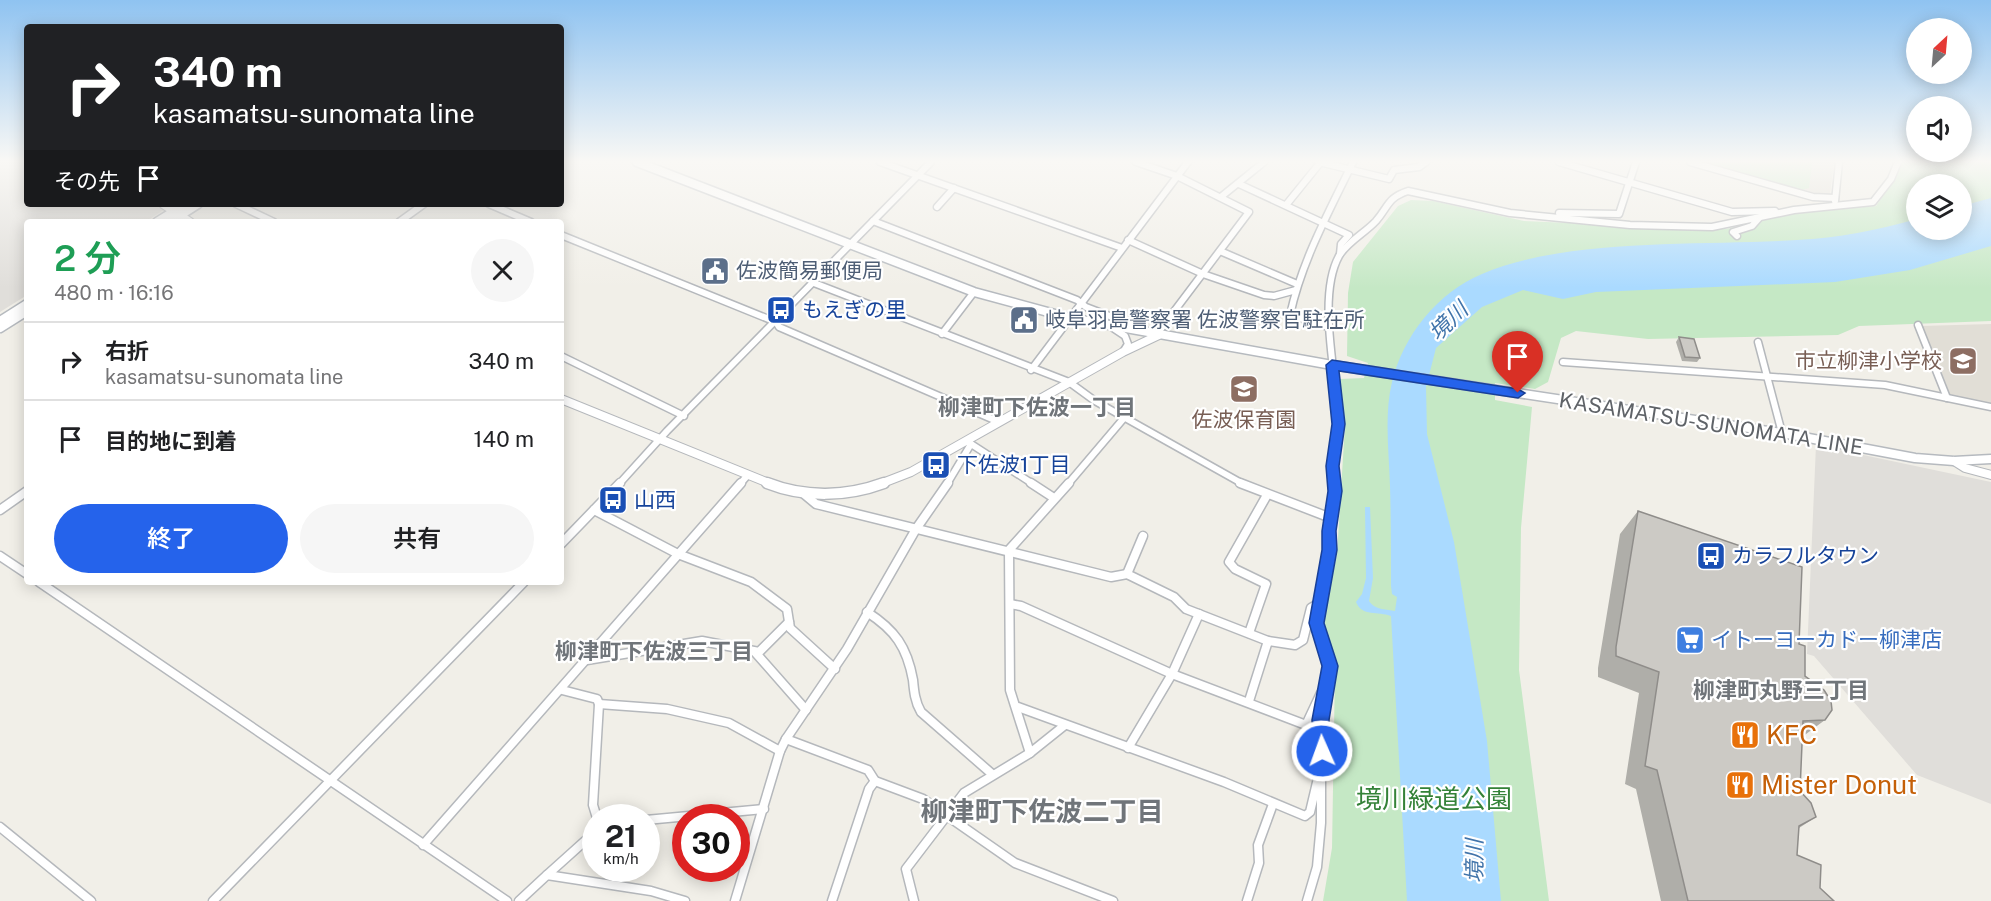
<!DOCTYPE html>
<html lang="ja">
<meta charset="utf-8">
<style>
body{margin:0;font-family:"Public Sans","Noto Sans JP",sans-serif;background:#f6f6f6;color:#202124;height:100vh;display:flex;flex-direction:column;font-size:22px;white-space:nowrap}
*{box-sizing:border-box;margin:0}
p{font-size:20px;color:#757577}
.icon{flex:none;width:33px;height:33px;fill:none;stroke:currentColor;stroke-width:2;stroke-linecap:round;stroke-linejoin:round}
.map{position:relative;flex:1;overflow:hidden}
.sheet{position:absolute;left:24px;top:219px;width:540px;height:366px;display:flex;flex-direction:column;background:#fff;border-radius:6px;box-shadow:0 3px 15px #0003}
.sheet>*{flex:none}
.guide{position:absolute;left:24px;top:24px;width:540px;height:183px;border-radius:6px;box-shadow:0 3px 15px #0003;background:#202124;color:#fff;overflow:hidden}
.needle{width:39px;rotate:26deg}
.controls{position:absolute;left:1906px;top:18px;display:grid;gap:12px}
.controls a{display:grid;place-items:center;width:66px;height:66px;border-radius:50%;background:#fff;box-shadow:0 3px 15px #0003;font-size:30px}
.speed{position:absolute;left:582px;top:804px;display:flex;gap:12px;font-size:30px;font-weight:700;text-align:center}
.speed>*{display:grid;place-content:center;width:78px;height:78px;border-radius:50%;background:#fff;box-shadow:0 3px 15px #0003;line-height:1}
.speed small{font-size:15px;font-weight:400}
.speed .limit{border:9px solid #d22;background:#fff;color:#111}
.pin{position:absolute;display:grid;place-items:center;width:51px;height:51px;color:#fff;margin:-62px -26px;border-radius:50% 50% 50% 0;rotate:-45deg;box-shadow:0 0 6px #0007}
.pin .icon{rotate:45deg}
.me{position:absolute;width:66px;margin:-33px;rotate:358deg;stroke-linejoin:round;filter:drop-shadow(0 0 4px #0008)}
.turn{display:flex;align-items:center;gap:21px;height:126px;padding:0 30px;font-size:27px}
.turn .icon{width:78px;height:78px;stroke-width:2.5}
.turn b{display:block;font-size:42px;line-height:51px}
.then{display:flex;align-items:center;height:57px;padding:0 30px;background:#0003;gap:12px;font-size:22px}
.round{display:grid;place-items:center;flex:none;width:63px;height:63px;border-radius:32px;background:#f6f6f6}
.head{display:flex;align-items:center;justify-content:space-between;height:102px;padding:0 30px}
h1{font-size:36px;font-weight:600;line-height:45px;color:#1e9e55}
.button{display:flex;gap:12px;margin-top:auto;padding:12px 30px}
.button a{flex:1;height:69px;border-radius:36px;background:#2563eb;color:#fff;font-size:24px;font-weight:600;line-height:69px;text-align:center}
.button a+a{background:#f6f6f6;color:#202124}
ul{padding:0;list-style:none}
li{display:flex;align-items:center;gap:18px;height:78px;padding:0 30px;border-top:2px solid #e0e0e0}
li div{flex:1}
li b{display:block;font-size:22px}
li em{font-style:normal}
.map>svg:first-child{display:block}
.industrial{fill:#e0deda}
.education{fill:#e1ded6}
.green{fill:#c5e8c5;fill-rule:evenodd}
.water{fill:#aadaff}
.lines{fill:none;stroke-linecap:round;stroke-linejoin:round}
.minor-far1-casing{stroke:#b5b8bc;stroke-width:9}
.minor-casing{stroke:#b5b8bc;stroke-width:11}
.tertiary-far1-casing{stroke:#b5b8bc;stroke-width:10}
.tertiary-casing{stroke:#b5b8bc;stroke-width:13}
.secondary-casing{stroke:#b6babf;stroke-width:11}
.minor-far1{stroke:#fff;stroke-width:6}
.minor{stroke:#fff;stroke-width:8}
.tertiary-far1{stroke:#fff;stroke-width:8}
.tertiary{stroke:#fff;stroke-width:10}
.secondary{stroke:#fff;stroke-width:8}
.wall{fill:#afaea9}
.shaded-wall{fill:#8f8d8a}
.building{fill:#cccac5;stroke:#8f8d8a;stroke-width:1.5}
.route{fill:#2563eb;stroke:#184099;stroke-width:1.5}
.labels{text-anchor:middle;stroke-width:4.5;stroke-linejoin:round;paint-order:stroke}
.service-label{font-size:21px;fill:#4e5e75;stroke:#fff;text-anchor:start}
.transit-label{font-size:21px;fill:#164399;stroke:#fff;text-anchor:start}
.education-label{font-size:21px;fill:#785e54;stroke:#fff;text-anchor:end}
.street-label{font-size:21px;fill:#5f6368;stroke:#fff}
.shop-label{font-size:21px;fill:#366cbe;stroke:#fff;text-anchor:start}
.water-label{font-size:22px;font-style:italic;fill:#4174aa;stroke:#fff}
.neighbourhood-label{font-size:22px;font-weight:bold;fill:#70757a;stroke:#fff}
.near-food-label{font-size:26px;fill:#c56008;stroke:#fff;text-anchor:start}
.near-park-label{font-size:26px;fill:#348238;stroke:#fff}
.near-neighbourhood-label{font-size:27px;font-weight:bold;fill:#70757a;stroke:#fff}
</style>
<div class="map">
<svg width="1991" height="901" viewBox="0 0 1991 901">
<rect width="100%" height="100%" fill="#f1efe8"/>
<g class="industrial">
<path d="M0 162H27V204H173L145 222H27V295L0 312Z"/>
<path d="M1816 445 1991 482V804L1917 775 1814 656 1807 654Z"/>
</g>
<g class="education">
<path d="M1693 162H1834L1830 195H1811Z"/>
<path d="M1991 324V404L1948 395 1921 326Z"/>
</g>
<g class="green">
<path d="M1704 162H1807L1812 164 1809 188 1802 190Z"/>
<path d="M1901 162H1991V321L1859 326 1838 335 1648 339 1576 331 1561 338 1548 382 1535 389 1495 383V400L1532 407 1521 528 1519 670 1549 901H1323L1332 848 1335 670 1323 617 1337 555 1345 425 1340 379 1364 378 1368 363 1347 356 1348 293 1353 262 1398 206 1411 200 1433 201 1524 221 1708 229H1726L1794 213 1876 206 1894 180ZM1917 184H1962V230H1917Z"/>
</g>
<path class="water" d="M1991 198V246L1910 270 1835 282 1596 292 1563 299 1523 290 1482 307 1436 348 1426 387 1427 434 1454 542 1487 741 1501 901H1407L1391 616C1378 611 1362 617 1356 602L1362 594 1366 578 1365 507H1370L1373 578 1369 601C1376 611 1387 609 1395 611L1397 597 1392 594 1391 586C1391 553 1391 519 1390 486 1389 452 1384 415 1392 382 1403 336 1438 292 1482 274 1569 237 1702 246 1797 240 1838 238 1877 230 1917 219V230H1962V206Z"/>
<g class="lines">
<g class="minor-far1-casing">
<g id="minor-far1">
<path d="M880 162 1122 248"/>
<path d="M1136 162 1177 176 1249 212 1157 334"/>
<path d="M1319 162 1389 179 1394 170 1419 167 1426 162"/>
<path d="M1559 162 1732 212 1775 211"/>
<path d="M1690 162 1813 197 1835 198"/>
<path d="M1239 184 1349 235 1341 244 1340 254"/>
<path d="M1222 196 1264 162"/>
<path d="M1835 201 1839 162"/>
<path d="M236 204 274 222"/>
<path d="M489 204 531 222"/>
<path d="M1286 205 1320 163"/>
<path d="M937 207 954 188"/>
<path d="M1559 213 1619 214 1636 162"/>
<path d="M873 221 1077 300 1086 307 1141 328"/>
<path d="M399 222 424 204"/>
<path d="M561 235 776 322 779 327 999 422"/>
<path d="M1737 236 1733 232 1752 226 1759 218"/>
<path d="M1128 240 1203 274 1264 295 1274 296 1296 290"/>
<path d="M1220 251 1297 284"/>
<path d="M814 283 1069 382 1095 401 1243 484"/>
<path d="M1918 325 1947 398"/>
<path d="M1328 327 1290 315C1302 260 1329 212 1353 162"/>
<path d="M1113 328 1125 336 1128 344 1123 352"/>
<path d="M942 334 974 292"/>
<path d="M1758 342 1782 433"/>
<path d="M561 356 684 416"/>
<path d="M1563 362 1885 385 1991 407"/>
<path d="M1031 370 1188 162"/>
<path d="M968 442 1033 484"/>
<path d="M619 484 667 431 931 162"/>
<path d="M740 484 747 476"/>
<path d="M947 484 971 444"/>
<path d="M1068 484 1124 418"/>
<path d="M1334 484C1331 461 1340 442 1339 420 1336 375 1317 296 1339 256 1347 242 1365 233 1376 221 1389 206 1387 198 1408 191L1510 213 1630 225 1712 227 1794 210 1873 202 1891 179 1898 162"/>
</g>
</g>
<g class="minor-casing">
<g id="minor">
<path d="M1031 483 1054 498"/>
<path d="M1240 483 1331 518"/>
<path d="M804 494 816 504 1111 577 1127 574 1174 597 1186 609 1268 641 1295 645 1303 640 1311 608 1321 602"/>
<path d="M0 510 27 491"/>
<path d="M594 510 678 554 751 582 787 609 790 628 835 669"/>
<path d="M561 544 620 483"/>
<path d="M0 556 27 574"/>
<path d="M1127 574 1143 536"/>
<path d="M39 582 507 901"/>
<path d="M1010 604 1021 606 1172 674 1306 725 1321 693 1327 692"/>
<path d="M867 612C895 630 907 647 913 680 914 691 915 702 921 712L992 774"/>
<path d="M1249 633 1266 584 1235 569 1229 562 1267 495"/>
<path d="M755 652 806 710"/>
<path d="M587 660 702 641 759 652 789 622"/>
<path d="M562 690 597 699 599 704 593 805 597 818"/>
<path d="M1249 701 1268 641"/>
<path d="M599 704 667 709 729 723 780 751"/>
<path d="M1018 707 1224 782 1305 816 1310 812 1319 774 1323 776"/>
<path d="M1065 725 1030 753 1010 690 1009 550 1069 483"/>
<path d="M786 739 868 770 875 781 923 799 1015 863 1113 901"/>
<path d="M1128 748 1172 674 1199 614"/>
<path d="M646 820 764 809"/>
<path d="M0 827 91 901"/>
<path d="M423 845 741 483"/>
<path d="M547 875 596 831"/>
<path d="M213 901 524 582"/>
<path d="M519 901 547 875 651 891 685 901"/>
<path d="M735 901 780 751 786 739 847 649 916 529 948 483"/>
<path d="M832 901 869 789 875 781"/>
<path d="M914 901 906 869 964 793 1030 753"/>
<path d="M1247 901 1259 863 1258 845 1273 804"/>
<path d="M1307 901 1317 867 1321 823V721L1330 666 1317 623 1329 551 1334 483"/>
</g>
</g>
<g class="tertiary-far1-casing">
<g id="tertiary-far1">
<path d="M163 204 190 222"/>
<path d="M561 399 771 484"/>
<path d="M1954 461 1965 468 1991 475"/>
<path d="M880 484 911 472 1123 352 1159 335"/>
</g>
</g>
<g class="tertiary-casing">
<path id="tertiary" d="M767 483C805 498 846 497 884 483"/>
</g>
<g class="secondary-casing">
<g id="secondary">
<path d="M637 162 974 292 1070 318 1332 365 1782 433 1915 458 1954 461 1991 459"/>
<path d="M157 222 186 204"/>
<path d="M170 222 198 204"/>
<path d="M0 321 27 304"/>
<path d="M0 328 27 311"/>
</g>
</g>
<use href="#minor-far1" class="minor-far1"/>
<use href="#minor" class="minor"/>
<use href="#tertiary-far1" class="tertiary-far1"/>
<use href="#tertiary" class="tertiary"/>
<use href="#secondary" class="secondary"/>
</g>
<g class="wall">
<path d="M1036 310 1035 318 1030 325 1014 322V314Z"/>
<path d="M1679 337 1700 358 1697 362 1682 361 1676 342Z"/>
<path d="M1638 511 1799 644 1805 676 1825 720 1802 737 1800 791 1816 817 1799 828 1797 855 1820 888 1834 901H1661L1636 789 1625 784 1639 693 1598 677V668L1620 534Z"/>
</g>
<path class="shaded-wall" d="M1036 310 1035 318 1030 325V317Z"/>
<g class="building">
<path d="M1019 308 1036 310 1030 317 1014 314Z"/>
<path d="M1679 337 1694 339 1700 358 1685 357Z"/>
<path d="M1638 511 1802 567 1799 644 1805 646V676L1824 690 1831 701 1832 710 1825 720 1803 721 1800 791 1811 803 1816 817 1799 826 1797 855 1821 865 1820 888 1834 901H1688L1657 770 1645 766 1659 672 1616 656V647Z"/>
</g>
<linearGradient id="sky" x2="0" y2="1"><stop stop-color="#8fc3f1"/><stop offset="0.56" stop-color="#f9f8f5"/><stop offset="1" stop-color="#f9f8f5" stop-opacity="0"/></linearGradient>
<rect width="1991" height="288" fill="url(#sky)"/>
<path class="route" d="M1332 360 1518 389 1525 393 1518 398 1339 371 1345 424 1339 466 1342 491 1336 531 1337 550 1324 623 1338 666 1329 720 1330 751 1327 757 1322 759 1316 757 1312 720 1322 666 1309 623 1322 550V531L1328 491 1326 466 1332 424 1326 365Z"/>
<defs>
<g id="civic-square" transform="scale(1.5)"><rect x="-9" y="-9" width="18" height="18" rx="4" fill="#5c6f8a" stroke="#fff"/><path d="M-.6-6.5H3V-4.5H.6V-3L4-1V1h2V6H-6V1h2V-1L-.6-3ZM-1.2 2.5V6h2.4V2.5Z" fill="#fff"/></g>
<g id="bus-square" transform="scale(1.5)"><rect x="-9" y="-9" width="18" height="18" rx="4" fill="#1a4fb4" stroke="#fff"/><path d="M-5-6H5V4H4V6H2V4H-2V6H-4V4H-5ZM-3.5-4V0h7V-4ZM-3.5 1.2v1.5H-2V1.2ZM2 1.2v1.5H3.5V1.2Z" fill="#fff"/></g>
<g id="school-square" transform="scale(1.5)"><rect x="-9" y="-9" width="18" height="18" rx="4" fill="#8d6e63" stroke="#fff"/><path d="M0-5L7-2L0 1L-7-2ZM-4 1L0 2.5L4 1V4Q0 6-4 4Z" fill="#fff"/></g>
<g id="supermarket-square" transform="scale(1.5)"><rect x="-9" y="-9" width="18" height="18" rx="4" fill="#3f7fe0" stroke="#fff"/><path d="M-6-5.5h2.5l.6 2H6L4.5 2H-2.5L-4.4-4H-6ZM-1.5 3.2a1.3 1.3 0 1 0 .1 0ZM3 3.2a1.3 1.3 0 1 0 .1 0Z" fill="#fff"/></g>
<g id="restaurant-square" transform="scale(1.5)"><rect x="-9" y="-9" width="18" height="18" rx="4" fill="#e8710a" stroke="#fff"/><path d="M-5-6h1v4h1v-4h1v4h1v-4h1v5L-1.5 .5V6h-2V.5L-5-1ZM5-6V6H3V1.5H1.5Q1.5-4 5-6Z" fill="#fff"/></g>
</defs>
<g fill-rule="evenodd">
<use href="#civic-square" x="715" y="271"/>
<use href="#bus-square" x="781" y="310"/>
<use href="#civic-square" x="1024" y="320"/>
<use href="#school-square" x="1963" y="361"/>
<use href="#school-square" x="1244" y="389"/>
<use href="#bus-square" x="936" y="465"/>
<use href="#bus-square" x="613" y="500"/>
<use href="#bus-square" x="1711" y="556"/>
<use href="#supermarket-square" x="1690" y="640"/>
<use href="#restaurant-square" x="1745" y="735"/>
<use href="#restaurant-square" x="1740" y="785"/>
</g>
<g class="labels">
<g class="service-label">
<text x="736" y="278">佐波簡易郵便局</text>
<text x="1045" y="327">岐阜羽島警察署 佐波警察官駐在所</text>
</g>
<g class="transit-label">
<text x="802" y="317">もえぎの里</text>
<text x="957" y="472">下佐波1丁目</text>
<text x="634" y="507">山西</text>
<text x="1732" y="563">カラフルタウン</text>
</g>
<g class="education-label">
<text x="1942" y="368">市立柳津小学校</text>
<text x="1244" y="427" text-anchor="middle">佐波保育園</text>
</g>
<g class="street-label">
<text transform="translate(1711 424) rotate(9)" y="7">KASAMATSU-SUNOMATA LINE</text>
</g>
<g class="shop-label">
<text x="1711" y="647">イトーヨーカドー柳津店</text>
</g>
<g class="water-label">
<text transform="translate(1448 321) rotate(-44)" y="8">境川</text>
<text transform="translate(1474 861) rotate(-90)" y="8">境川</text>
</g>
<g class="neighbourhood-label">
<text x="1037" y="415">柳津町下佐波一丁目</text>
<text x="654" y="659">柳津町下佐波三丁目</text>
<text x="1781" y="698">柳津町丸野三丁目</text>
</g>
<g class="near-food-label">
<text x="1766" y="744">KFC</text>
<text x="1761" y="794">Mister Donut</text>
</g>
<g class="near-park-label">
<text x="1434" y="808">境川緑道公園</text>
</g>
<g class="near-neighbourhood-label">
<text x="1042" y="821">柳津町下佐波二丁目</text>
</g>
</g>
</svg>
<div class="controls">
<a><svg class="needle" viewBox="-14 -14 28 28"><path d="M0-13l5 13h-10z" fill="#e53935"/><path d="M0 13l5-13h-10z" fill="#757577"/></svg></a>
<a><svg class="icon" aria-label="sound" viewBox="0 0 24 24"><path d="M4 9h4l5-4v14l-5-4H4zM17 9q2 3 0 6"/></svg></a>
<a><svg class="icon" aria-label="layers" viewBox="0 0 24 24"><path d="M12 4l9 5-9 5-9-5zM3 14l9 5 9-5"/></svg></a>
</div>
<div class="speed"><div>21<small>km/h</small></div><div class="limit">30</div></div>
<div class="pin" style="left:1518px;top:393px;background:#d93025"><svg class="icon" aria-label="arrive" viewBox="0 0 24 24"><path d="M6 21V4h12l-3 4 3 4H6"/></svg></div>
<svg class="me" style="left:1322px;top:751px" viewBox="-20 -20 40 40"><circle r="17" fill="#2563eb" stroke="#fff" stroke-width="3"/><path d="M0-11L8 9 0 5-8 9z" fill="#fff"/></svg>
<div class="guide">
<div class="turn"><svg class="icon" aria-label="right" viewBox="0 0 24 24"><path d="M7 20v-9h11M14 6l5 5-5 5"/></svg><div><b>340 m</b>kasamatsu-sunomata line</div></div>
<div class="then">その先<svg class="icon" aria-label="arrive" viewBox="0 0 24 24"><path d="M6 21V4h12l-3 4 3 4H6"/></svg></div>
</div>
<section class="sheet">
<div class="head"><div><h1>2 分</h1><p>480 m · 16:16</p></div><a class="round"><svg class="icon" aria-label="close" viewBox="0 0 24 24"><path d="M6 6l12 12M18 6L6 18"/></svg></a></div>
<ul>
<li><svg class="icon" aria-label="right" viewBox="0 0 24 24"><path d="M7 20v-9h11M14 6l5 5-5 5"/></svg><div><b>右折</b><p>kasamatsu-sunomata line</p></div><em>340 m</em></li>
<li><svg class="icon" aria-label="arrive" viewBox="0 0 24 24"><path d="M6 21V4h12l-3 4 3 4H6"/></svg><div><b>目的地に到着</b></div><em>140 m</em></li>
</ul>
<div class="button"><a>終了</a><a>共有</a></div>
</section>
</div>
